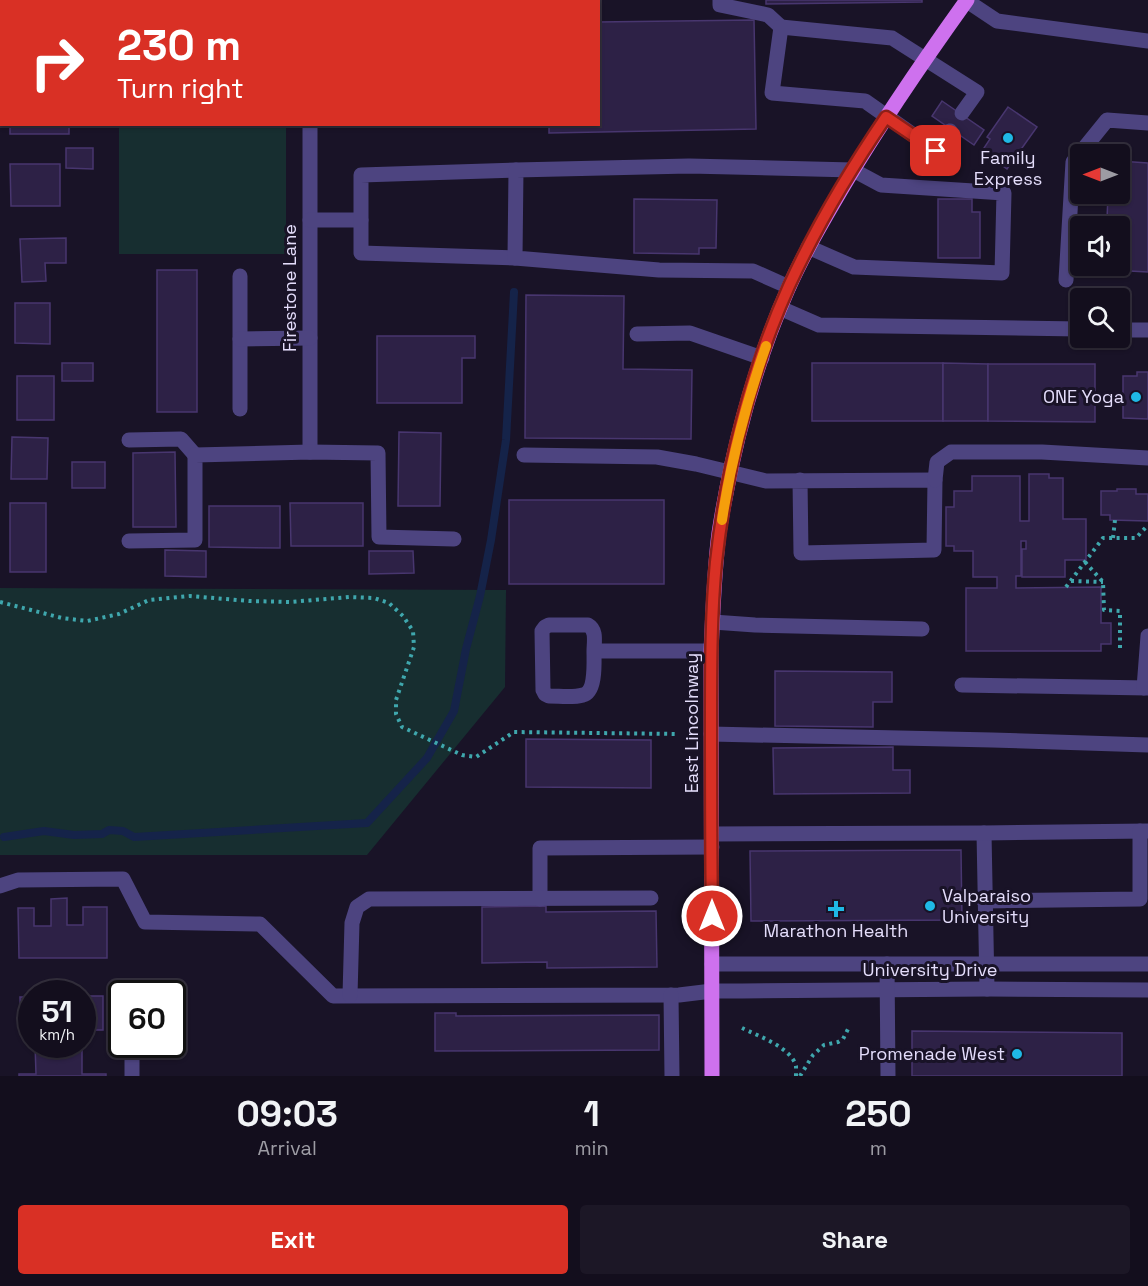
<!DOCTYPE html>
<style>
body{margin:0;font-family:"Space Grotesk",sans-serif;background:#1c1726;color:#f1f3f6;height:100vh;display:flex;flex-direction:column;font-size:22px;white-space:nowrap}
*{box-sizing:border-box;margin:0}
p{font-size:20px;color:#9d9ca4}
.icon{flex:none;width:33px;height:33px;fill:none;stroke:currentColor;stroke-width:2;stroke-linecap:round;stroke-linejoin:round}
.map{position:relative;height:1076px;overflow:hidden}
.sheet{display:flex;flex-direction:column;background:#130e1d;flex:1}
.sheet>*{flex:none}
.hud{position:absolute;left:0px;top:0px;width:600px;height:126px;box-shadow:0 2px 4px #0004,0 0 0 2px #322e3b;background:#d93025;color:#fff;overflow:hidden}
.needle{width:39px;rotate:270deg}
.fabs{position:absolute;left:1070px;top:144px;display:grid;gap:12px}
.fabs a{display:grid;place-items:center;width:60px;height:60px;border-radius:6px;background:#130e1d;box-shadow:0 2px 4px #0004,0 0 0 2px #322e3b;font-size:30px}
.speed{position:absolute;left:18px;top:980px;display:flex;gap:12px;font-size:30px;font-weight:700;text-align:center}
.speed>*{display:grid;place-content:center;width:78px;height:78px;border-radius:50%;background:#130e1d;box-shadow:0 2px 4px #0004,0 0 0 2px #322e3b;line-height:1}
.speed small{font-size:15px;font-weight:400}
.speed .limit{border:3px solid #111;border-radius:9px;background:#fff;color:#111}
.pin{position:absolute;display:grid;place-items:center;width:51px;height:51px;color:#fff;margin:-26px;border-radius:12px;box-shadow:0 3px 9px #0006}
.me{position:absolute;width:66px;margin:-33px;rotate:0deg;stroke-linejoin:round;filter:drop-shadow(0 0 4px #0008)}
.turn{display:flex;align-items:center;gap:21px;height:126px;padding:0 18px;font-size:27px}
.turn .icon{width:78px;height:78px;stroke-width:2.5}
.turn b{display:block;font-size:42px;line-height:51px}
.eta{display:flex;justify-content:space-evenly;align-items:center;height:102px;text-align:center}
.eta b{font-size:36px;font-weight:700;line-height:42px}
.button{display:flex;gap:12px;margin-top:auto;padding:12px 18px}
.button a{flex:1;height:69px;border-radius:6px;background:#d93025;color:#fff;font-size:24px;font-weight:700;line-height:69px;text-align:center}
.button a+a{background:#1c1726;color:#f1f3f6}
.map>svg:first-child{display:block}
.green{fill:#172e30}
.lines{fill:none;stroke-linecap:round;stroke-linejoin:round}
.stream{stroke:#152349;stroke-width:8}
.building{fill:#2d2146;stroke:#48366f;stroke-width:1.5}
.path{stroke:#3fa7ad;stroke-width:4;stroke-dasharray:3 4.5;stroke-linecap:butt}
.minor{stroke:#4d4480;stroke-width:15}
.major{stroke:#ce71ee;stroke-width:15}
.route-casing{stroke:#8d1f18;stroke-width:15}
.route{stroke:#d93025;stroke-width:10}
.slow{stroke:#f59e0b;stroke-width:10}
.poi-dot{fill:#1fb9e5;stroke:#191327;stroke-width:2}
.labels{text-anchor:middle;stroke-width:6;stroke-linejoin:round;paint-order:stroke}
.poi-label{font-size:18px;fill:#e4ddfb;stroke:#191327}
.street-label{font-size:18px;fill:#e4ddfb;stroke:#191327}
</style>
<div class="map">
<svg width="1148" height="1076" viewBox="0 0 1148 1076">
<rect width="100%" height="100%" fill="#191327"/>
<g class="green">
<rect x="119" y="125" width="167" height="129"/>
<path d="M0 588 506 590 505 687 367 855H0Z"/>
</g>
<g class="lines">
<path class="stream" d="M4 837 44 831 74 835 102 834 109 830 123 831 134 837 367 823 427 758 454 711 466 649 480 596 491 540 506 440 514 292"/>
</g>
<g class="building">
<path d="M766 0H922V2L766 4Z"/>
<path d="M754 20 756 129 549 133V124H598V22Z"/>
<path d="M942 101 984 130 974 145 932 116Z"/>
<path d="M1008 107 1037 127 1007 169 982 151 990 139 987 137Z"/>
<rect x="10" y="124" width="59" height="10"/>
<path d="M66 148H93V169L66 168Z"/>
<path d="M1119 161 1148 163V272L1093 269V266H1119V226H1093V219L1107 220 1108 194H1119Z"/>
<path d="M10 164H60V206H11Z"/>
<path d="M634 199 717 200 716 248H699V254L634 253Z"/>
<path d="M938 199H972V212H980V258H938Z"/>
<path d="M66 238V263H45L46 281 22 282 20 239Z"/>
<rect x="157" y="270" width="40" height="142"/>
<path d="M526 295 624 296 623 369 692 370 691 439 525 438Z"/>
<path d="M15 303H50V344L15 343Z"/>
<path d="M377 336H475V358H462V403H377Z"/>
<rect x="62" y="363" width="31" height="18"/>
<rect x="812" y="363" width="131" height="58"/>
<path d="M943 363 988 364V421H943Z"/>
<path d="M988 364H1095V422L988 421Z"/>
<path d="M1137 372H1148V419L1123 418V376H1137Z"/>
<rect x="17" y="376" width="37" height="44"/>
<path d="M399 432 441 433 440 506H398Z"/>
<path d="M12 437 48 438 47 479H11Z"/>
<path d="M175 452 176 527H133V453Z"/>
<rect x="72" y="462" width="33" height="26"/>
<path d="M1029 474H1049V478H1063V519H1086V560H1065V577H1022V549H1026V541H1021V576H1016V588L1101 587V623H1111V644H1101V651H966V588H997V577H973V551H954V546H946V507H954V491H972V476H1020V521H1029Z"/>
<path d="M1117 489H1136V494H1148V521L1110 520V515H1101V491H1117Z"/>
<rect x="509" y="500" width="155" height="84"/>
<rect x="10" y="503" width="36" height="69"/>
<path d="M290 503H363V546H291Z"/>
<path d="M209 506H280V548L209 547Z"/>
<path d="M165 550 206 551V577L165 576Z"/>
<path d="M369 551H413L414 573 369 574Z"/>
<path d="M775 671 892 672V702H873V727L775 726Z"/>
<path d="M526 739 651 740V788L526 787Z"/>
<path d="M893 747V770H910V793L774 794 773 748Z"/>
<path d="M961 850 962 920 751 921 750 851Z"/>
<path d="M67 898V925H83V907H107V958H19L18 908H34V926H51V899Z"/>
<path d="M546 906V912L656 911 657 967 547 968V962L482 963V907Z"/>
<rect x="82" y="996" width="21" height="34"/>
<path d="M20 997H32V1030H21Z"/>
<path d="M435 1013H456V1016L659 1015V1050L435 1051Z"/>
<path d="M912 1031 1122 1033V1076H912Z"/>
<path d="M35 1044H82V1074H106V1076H19V1074H36Z"/>
</g>
<g class="lines">
<g class="path">
<path d="M1113 538 1115 520"/>
<path d="M1085 562 1103 582 1104 610 1120 611V649"/>
<path d="M1071 581 1103 582"/>
<path d="M1066 587 1103 538H1136L1148 525"/>
<path d="M0 602 62 618 87 621 119 614 149 600 190 596 249 601 290 602 349 597 374 598 389 603 403 616 413 631 414 647 396 700V714L402 727 462 755 476 757 514 732 678 734"/>
<path d="M742 1028C758 1036 791 1047 796 1066 796 1067 796 1075 796 1076"/>
<path d="M800 1076 813 1055 824 1045 838 1042 843 1039 849 1027"/>
</g>
<g class="minor">
<path d="M310 0V2"/>
<path d="M720 0V5L768 15 781 27"/>
<path d="M967 1 997 21 1148 41"/>
<path d="M494 2V0"/>
<path d="M310 124V452"/>
<path d="M950 131 936 151 865 101 772 93 781 27 892 38 977 92 962 113"/>
<path d="M310 220H361"/>
<path d="M515 258 361 253V175L516 170"/>
<path d="M240 276V409"/>
<path d="M1066 280 1073 162 1107 120 1148 123"/>
<path d="M789 287 753 271 659 270 515 258 516 170 689 166 853 170 881 185 1004 193 1002 273 854 267 808 247"/>
<path d="M780 308 819 325 1080 329"/>
<path d="M1119 330H1148"/>
<path d="M637 334 690 333 762 358"/>
<path d="M240 339 310 338"/>
<path d="M129 440 181 439 195 455"/>
<path d="M524 455 657 457 696 464 766 481 935 480 934 550 801 553 800 480"/>
<path d="M935 480 937 462 951 452H1042L1148 458"/>
<path d="M129 541 195 540V455L310 452 378 453 379 537 454 539"/>
<path d="M713 622 755 625 922 629"/>
<path d="M594 651C594 642 597 630 588 625H549L545 627 542 631 543 690 545 694 549 696C560 696 573 698 583 695 596 692 594 662 594 651H711"/>
<path d="M962 685 1148 688"/>
<path d="M1144 688 1148 636"/>
<path d="M711 734 992 740 1148 745"/>
<path d="M984 833 987 989"/>
<path d="M712 834 984 833 1148 831"/>
<path d="M0 886 18 880 123 879 145 922 260 924 333 996 679 995 712 991H742L987 989 1148 990"/>
<path d="M540 899V848L712 847"/>
<path d="M984 901 1140 899V831"/>
<path d="M712 964H1148"/>
<path d="M887 964 888 1076"/>
<path d="M350 995 352 923 357 907 369 899 651 898"/>
<path d="M671 995 672 1076"/>
<path d="M132 1076V1044"/>
</g>
<path class="major" d="M712 1076 711 651C713 612 714 572 719 533 732 450 754 366 788 289 804 253 824 219 844 185 882 121 924 60 967 0"/>
</g>
<g class="lines">
<g class="route-casing">
<path id="route" d="M712 916C711 849 711 782 711 716 711 665 711 613 716 562 726 470 751 370 789 286 816 227 850 170 886 117L936 151"/>
</g>
<use href="#route" class="route"/>
<path class="slow" d="M722 520C731 461 746 403 766 346"/>
</g>
<g class="poi-dot">
<circle cx="1008" cy="138" r="6"/>
<circle cx="1136" cy="397" r="6"/>
<circle cx="930" cy="906" r="6"/>
<path d="M833 900h6v6h6v6h-6v6h-6v-6h-6v-6h6z"/>
<circle cx="1017" cy="1054" r="6"/>
</g>
<g class="labels">
<g class="poi-label">
<text x="1008" y="164">Family<tspan x="1008" dy="21">Express</tspan></text>
<text x="1124" y="403" text-anchor="end">ONE Yoga</text>
<text x="942" y="902" text-anchor="start">Valparaiso<tspan x="942" dy="21">University</tspan></text>
<text x="836" y="937">Marathon Health</text>
<text x="1005" y="1060" text-anchor="end">Promenade West</text>
</g>
<g class="street-label">
<text transform="translate(290 288) rotate(-90)" y="6">Firestone Lane</text>
<text transform="translate(692 723) rotate(-90)" y="6">East Lincolnway</text>
<text x="930" y="976">University Drive</text>
</g>
</g>
</svg>
<div class="fabs">
<a><svg class="needle" viewBox="-14 -14 28 28"><path d="M0-13l5 13h-10z" fill="#e53935"/><path d="M0 13l5-13h-10z" fill="#9d9ca4"/></svg></a>
<a><svg class="icon" aria-label="sound" viewBox="0 0 24 24"><path d="M4 9h4l5-4v14l-5-4H4zM17 9q2 3 0 6"/></svg></a>
<a><svg class="icon" aria-label="search" viewBox="0 0 24 24"><circle cx="10" cy="10" r="6"/><path d="M15 15l6 6"/></svg></a>
</div>
<div class="speed"><div>51<small>km/h</small></div><div class="limit">60</div></div>
<div class="pin" style="left:936px;top:151px;background:#d93025"><svg class="icon" aria-label="arrive" viewBox="0 0 24 24"><path d="M6 21V4h12l-3 4 3 4H6"/></svg></div>
<svg class="me" style="left:712px;top:916px" viewBox="-20 -20 40 40"><circle r="17" fill="#d93025" stroke="#fff" stroke-width="3"/><path d="M0-11L8 9 0 5-8 9z" fill="#fff"/></svg>
<div class="hud">
<div class="turn"><svg class="icon" aria-label="right" viewBox="0 0 24 24"><path d="M7 20v-9h11M14 6l5 5-5 5"/></svg><div><b>230 m</b>Turn right</div></div>
</div>
</div>
<section class="sheet">
<div class="eta">
<div><b>09:03</b><p>Arrival</p></div>
<div><b>1</b><p>min</p></div>
<div><b>250</b><p>m</p></div>
</div>
<div class="button"><a>Exit</a><a>Share</a></div>
</section>
